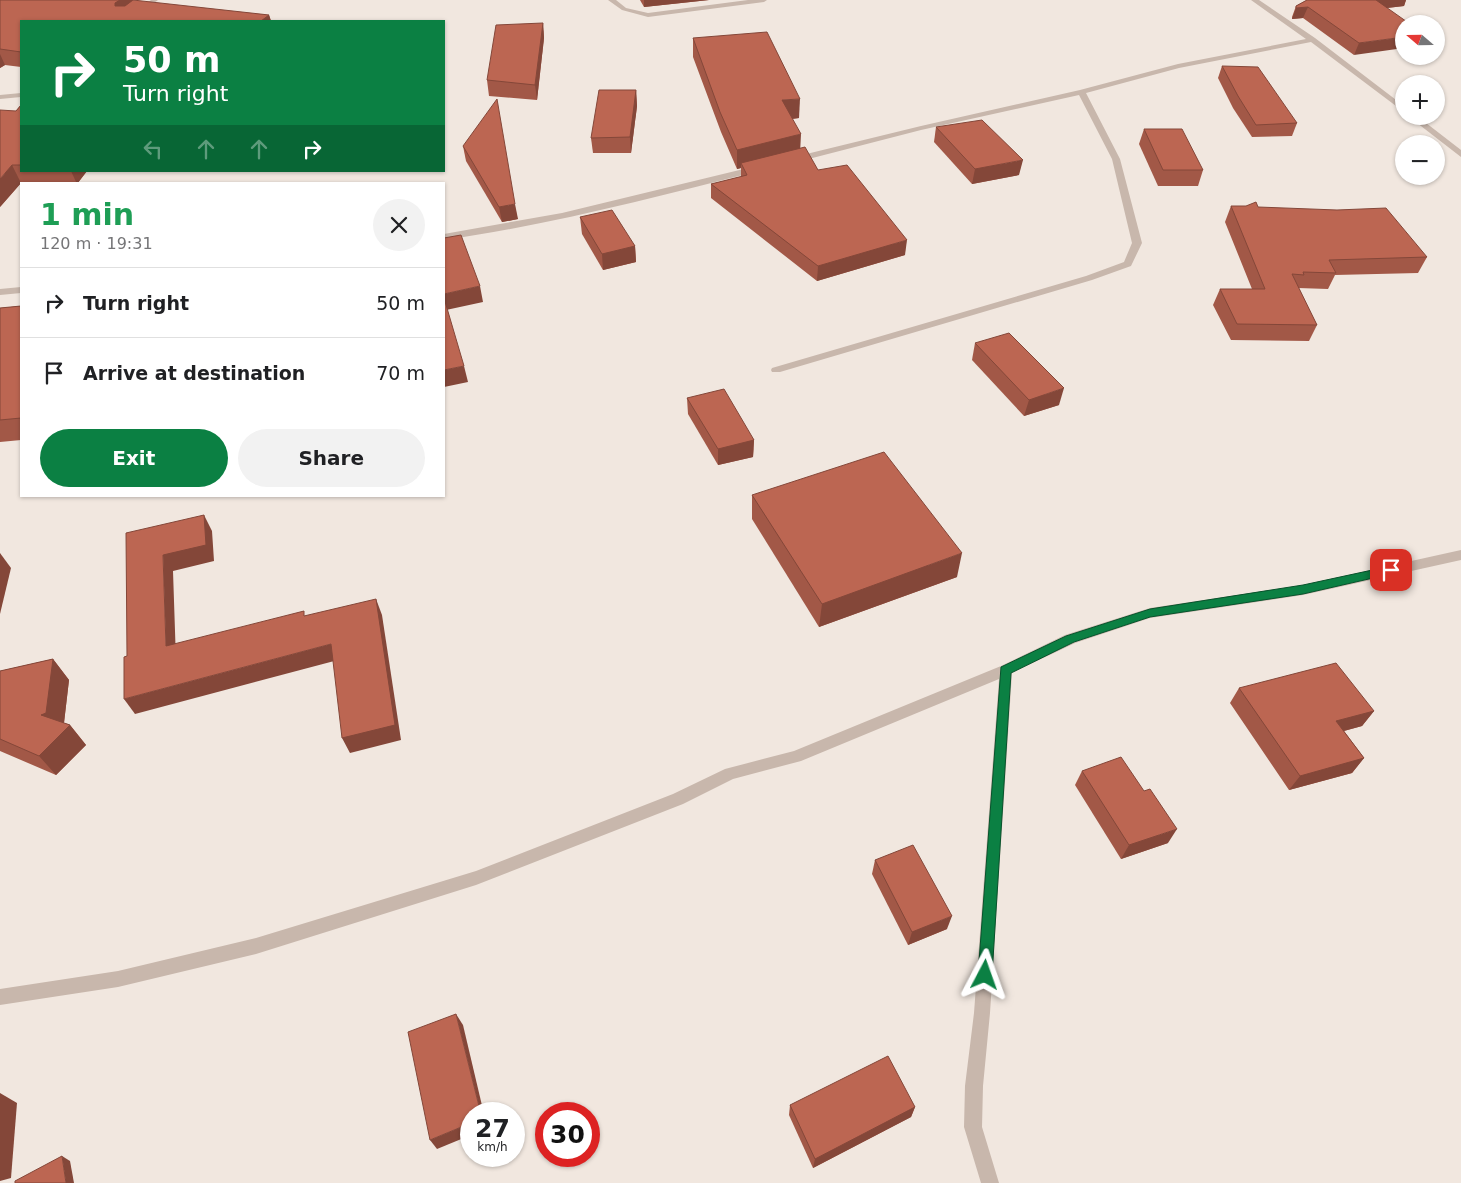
<!DOCTYPE html>
<meta charset="utf-8">
<style>
body{margin:0;font-family:"DejaVu Sans",sans-serif;background:#f2f2f2;color:#202124;height:100vh;display:flex;flex-direction:column;font-size:19px;white-space:nowrap}
*{box-sizing:border-box;margin:0}
p{font-size:16px;color:#757577}
.icon{flex:none;width:28px;height:28px;fill:none;stroke:currentColor;stroke-width:2;stroke-linecap:round;stroke-linejoin:round}
.map{position:relative;flex:1;overflow:hidden}
.side{position:absolute;left:20px;top:182px;width:425px;height:315px;display:flex;flex-direction:column;background:#fff;border-radius:0px;box-shadow:0 1px 4px #0004}
.side>*{flex:none}
.hud{position:absolute;left:20px;top:20px;width:425px;height:152px;border-radius:0px;box-shadow:0 1px 4px #0004;background:#0b8043;color:#fff;overflow:hidden}
.needle{width:32px;rotate:290deg}
.buttons{position:absolute;left:1395px;top:15px;display:grid;gap:10px}
.buttons a{display:grid;place-items:center;width:50px;height:50px;border-radius:50%;background:#fff;box-shadow:0 1px 4px #0004;font-size:25px}
.speed{position:absolute;left:460px;top:1102px;display:flex;gap:10px;font-size:25px;font-weight:700;text-align:center}
.speed>*{display:grid;place-content:center;width:65px;height:65px;border-radius:50%;background:#fff;box-shadow:0 1px 4px #0004;line-height:1}
.speed small{font-size:12px;font-weight:400}
.speed .limit{border:8px solid #d22;background:#fff;color:#111}
.pin{position:absolute;display:grid;place-items:center;width:42px;height:42px;color:#fff;margin:-21px;border-radius:10px;box-shadow:0 2px 8px #0006}
.me{position:absolute;width:55px;margin:-28px;rotate:4deg;stroke-linejoin:round;filter:drop-shadow(0 0 4px #0008)}
.turn{display:flex;align-items:center;gap:18px;height:105px;padding:0 20px;font-size:22px}
.turn .icon{width:65px;height:65px;stroke-width:2.5}
.turn b{display:block;font-size:35px;line-height:42px}
.lanes{display:flex;align-items:center;height:48px;padding:0 20px;background:#0003;justify-content:center;gap:25px;direction:ltr}
.lanes .off{opacity:.35}
.round{display:grid;place-items:center;flex:none;width:52px;height:52px;border-radius:26px;background:#f2f2f2}
.headline{display:flex;align-items:center;justify-content:space-between;height:85px;padding:0 20px}
h1{font-size:30px;font-weight:700;line-height:38px;color:#1e9e55}
.button{display:flex;gap:10px;margin-top:auto;padding:10px 20px}
.button a{flex:1;height:58px;border-radius:30px;background:#0b8043;color:#fff;font-size:20px;font-weight:700;line-height:58px;text-align:center}
.button a+a{background:#f2f2f2;color:#202124}
ul{padding:0;list-style:none}
li{display:flex;align-items:center;gap:15px;height:70px;padding:0 20px;border-top:1px solid #e0e0e0}
li div{flex:1}
li b{display:block;font-size:19px}
li em{font-style:normal}
.map>svg:first-child{display:block}
.lines{fill:none;stroke-linecap:round;stroke-linejoin:round}
.minor{fill:#c8b7ac;fill-rule:evenodd}
.wall{fill:#a25847}
.shaded-wall{fill:#844739}
.building{fill:#bc6652;stroke:#844739}
.route{fill:#0b8043;stroke:#07532c}
</style>
<div class="map">
<svg width="1461" height="1183" viewBox="0 0 1461 1183">
<rect width="100%" height="100%" fill="#f1e7df"/>
<g class="lines">
<g class="minor">
<path d="M151 0H158L130 21H123Z"/>
<path d="M608 0H616L626 8 648 13 748 0H767L764 2 648 17 622 10Z"/>
<path d="M1251 0H1259L1315 38 1404 106V112L1311 42 1179 68 1086 93 1120 159 1142 243 1131 266 1092 280 780 372H772L771 370 772 368 1086 276 1124 262 1132 243 1112 159 1079 95 921 130 793 163 790 162V158L921 126 1080 90 1178 64 1306 39Z"/>
<path d="M21 93V97L0 99V95Z"/>
<path d="M1408 116H1417L1461 150V157Z"/>
<path d="M756 166 760 169 759 171C655 197 550 225 444 240V234L562 213Z"/>
<path d="M21 287V293L0 295V289Z"/>
<path d="M1461 550V560L1303 595 1150 618 1075 643 1012 673 990 1013 983 1086 982 1127 999 1183H981L964 1127 965 1086 974 1013 999 679 801 761 733 779 683 804 476 885 256 954 118 987 0 1005V989L118 971 256 938 476 871 673 794 725 769 794 751 1001 666 1065 635 1150 608 1303 585Z"/>
</g>
</g>
<g class="wall">
<path d="M0 0 269 15 271 21H21V67L5 65 0 68Z"/>
<path d="M640 0H709L644 7Z"/>
<path d="M1307 0H1406L1404 6 1387 8 1354 55 1303 18 1292 19V17L1296 6Z"/>
<path d="M543 23 544 38 537 100 489 96 487 80Z"/>
<path d="M693 38 799 118 792 119 800 148 818 170 905 255 817 281 711 198V184L741 177V168L737 169 721 132 693 57Z"/>
<path d="M1222 66 1297 123 1292 136 1252 137 1233 108 1218 78Z"/>
<path d="M636 90 637 106 631 153H593L591 138Z"/>
<path d="M21 105V171H87L77 184 21 183 0 207 16 111Z"/>
<path d="M936 127 1019 175 972 184 934 142Z"/>
<path d="M1144 129 1203 170 1198 186H1158L1139 144Z"/>
<path d="M463 146 518 219 502 222 466 161Z"/>
<path d="M1231 206 1258 207 1427 257 1418 273 1335 275 1328 289 1298 288 1317 325 1309 341 1231 340 1213 305 1220 289H1252L1225 222Z"/>
<path d="M580 217 635 246 636 262 603 270 582 234Z"/>
<path d="M21 306V440L0 442V308Z"/>
<path d="M975 343 1059 405 1024 416 972 360Z"/>
<path d="M687 398 754 440 753 457 718 465 688 414Z"/>
<path d="M752 495 957 577 819 627 752 519Z"/>
<path d="M53 659 69 680 64 723 70 725 86 745 56 775 0 751V671Z"/>
<path d="M1239 688 1374 711 1362 726 1344 731 1364 758 1352 773 1289 790 1230 703Z"/>
<path d="M1082 771 1168 843 1121 859 1075 785Z"/>
<path d="M875 860 947 929 908 945 872 874Z"/>
<path d="M790 1105 915 1107 911 1117 813 1168 789 1115Z"/>
</g>
<g class="shaded-wall">
<path d="M109 0H133L122 20Z"/>
<path d="M644 0H709L644 7Z"/>
<path d="M1374 0H1406L1404 6 1369 10Z"/>
<path d="M1308 7 1303 18 1292 19 1296 8Z"/>
<path d="M269 15 271 21H261Z"/>
<path d="M543 23 544 38 537 100 535 85Z"/>
<path d="M1404 37V48L1354 55 1359 43Z"/>
<path d="M0 54 5 65 0 68Z"/>
<path d="M636 90 637 106 631 153 630 137Z"/>
<path d="M800 99 799 118 781 120 782 100Z"/>
<path d="M801 134 800 154 741 163V168L737 169V150Z"/>
<path d="M1023 160 1019 175 972 184 975 169Z"/>
<path d="M12 165 21 183 0 207V179Z"/>
<path d="M71 171H87L77 184Z"/>
<path d="M515 204 518 219 502 222 499 207Z"/>
<path d="M907 240 905 255 817 281 818 266Z"/>
<path d="M635 246 636 262 603 270 602 254Z"/>
<path d="M480 286 483 302 446 310 444 300V294Z"/>
<path d="M464 366 468 382 444 387V370Z"/>
<path d="M1064 388 1059 405 1024 416 1029 400Z"/>
<path d="M754 440 753 457 718 465V449Z"/>
<path d="M204 515 212 531 214 561 173 571 176 661 166 646 163 555Z"/>
<path d="M0 553 11 568 0 614Z"/>
<path d="M962 553 957 577 819 627 822 604Z"/>
<path d="M376 599 382 615 401 740 350 753 342 738Z"/>
<path d="M331 644 338 660 135 714 124 699Z"/>
<path d="M53 659 69 680 63 731 70 725 86 745 56 775 39 756 41 715Z"/>
<path d="M1374 711 1362 726 1325 736 1336 721Z"/>
<path d="M1364 758 1352 773 1289 790 1300 776Z"/>
<path d="M1177 829 1168 843 1121 859 1129 845Z"/>
<path d="M952 916 947 929 908 945 912 932Z"/>
<path d="M456 1014 463 1025 484 1114H481Z"/>
<path d="M0 1093 17 1103 11 1178 0 1181Z"/>
<path d="M915 1107 911 1117 813 1168 815 1159Z"/>
<path d="M471 1123V1135L437 1149 430 1140Z"/>
<path d="M62 1156 70 1161 74 1183H66Z"/>
</g>
<g class="building">
<path d="M0 0H120L115 3V6H125L133 0 269 15 261 21H21V52L0 49Z"/>
<path d="M1307 0H1376L1410 24H1404V37L1359 43 1308 7 1296 8V6Z"/>
<path d="M543 23 535 85 487 80 496 25Z"/>
<path d="M767 32 800 99 782 100 801 134 737 150 720 112 693 38Z"/>
<path d="M1222 66 1258 67 1297 123 1256 125 1238 96Z"/>
<path d="M599 90H636L630 137 591 138Z"/>
<path d="M497 99 515 204 499 207 463 146Z"/>
<path d="M21 105V165H12L0 179V110L16 111Z"/>
<path d="M982 120 1023 160 975 169 936 127Z"/>
<path d="M1144 129H1182L1203 170H1163Z"/>
<path d="M805 147 818 170 847 165 907 240 818 266 711 184 747 175 741 163Z"/>
<path d="M1256 202 1258 207 1337 210 1386 208 1427 257 1329 260 1336 273 1303 272 1304 275 1292 274 1317 325 1237 324 1220 289H1265L1231 206H1246Z"/>
<path d="M612 210 635 246 602 254 580 217Z"/>
<path d="M461 235 480 286 444 294V238Z"/>
<path d="M444 298 464 366 444 370Z"/>
<path d="M21 306V418L0 420V308Z"/>
<path d="M1009 333 1064 388 1029 400 975 343Z"/>
<path d="M724 389 754 440 718 449 687 398Z"/>
<path d="M884 452 962 553 822 604 752 495Z"/>
<path d="M204 515 206 545 163 555 166 646 304 611V616L376 599 395 725 342 738 331 644 124 699V657L127 656 126 533Z"/>
<path d="M53 659 46 713 41 715 70 725 39 756 0 739V671Z"/>
<path d="M1336 663 1374 711 1336 721 1364 758 1300 776 1239 688Z"/>
<path d="M1121 757 1144 791 1150 789 1177 829 1129 845 1082 771Z"/>
<path d="M913 845 952 916 912 932 875 860Z"/>
<path d="M456 1014 481 1114H471V1123L430 1140 408 1032Z"/>
<path d="M888 1056 915 1107 815 1159 790 1105Z"/>
<path d="M62 1156 66 1183H15V1181Z"/>
</g>
<path class="route" d="M1391 566 1396 570 1395 573 1303 594 1150 617 1074 642 1011 673 992 975 990 980 985 982 980 980 978 975 1001 667 1066 636 1150 609 1303 585Z"/>
</svg>
<div class="buttons">
<a><svg class="needle" viewBox="-14 -14 28 28"><path d="M0-13l5 13h-10z" fill="#e53935"/><path d="M0 13l5-13h-10z" fill="#757577"/></svg></a>
<a>+</a>
<a>−</a>
</div>
<div class="speed"><div>27<small>km/h</small></div><div class="limit">30</div></div>
<div class="pin" style="left:1391px;top:570px;background:#d93025"><svg class="icon" aria-label="arrive" viewBox="0 0 24 24"><path d="M6 21V4h12l-3 4 3 4H6"/></svg></div>
<svg class="me" style="left:985px;top:975px" viewBox="-20 -20 40 40"><path d="M0-17L14 15 0 8-14 15z" fill="#0b8043" stroke="#fff" stroke-width="4"/></svg>
<div class="hud">
<div class="turn"><svg class="icon" aria-label="right" viewBox="0 0 24 24"><path d="M7 20v-9h11M14 6l5 5-5 5"/></svg><div><b>50 m</b>Turn right</div></div>
<div class="lanes"><svg class="icon off" aria-label="left" viewBox="0 0 24 24"><path d="M17 20v-9H6M10 6l-5 5 5 5"/></svg><svg class="icon off" aria-label="ahead" viewBox="0 0 24 24"><path d="M12 20V5M6 11l6-6 6 6"/></svg><svg class="icon off" aria-label="ahead" viewBox="0 0 24 24"><path d="M12 20V5M6 11l6-6 6 6"/></svg><svg class="icon" aria-label="right" viewBox="0 0 24 24"><path d="M7 20v-9h11M14 6l5 5-5 5"/></svg></div>
</div>
<section class="side">
<div class="headline"><div><h1>1 min</h1><p>120 m · 19:31</p></div><a class="round"><svg class="icon" aria-label="close" viewBox="0 0 24 24"><path d="M6 6l12 12M18 6L6 18"/></svg></a></div>
<ul>
<li><svg class="icon" aria-label="right" viewBox="0 0 24 24"><path d="M7 20v-9h11M14 6l5 5-5 5"/></svg><div><b>Turn right</b></div><em>50 m</em></li>
<li><svg class="icon" aria-label="arrive" viewBox="0 0 24 24"><path d="M6 21V4h12l-3 4 3 4H6"/></svg><div><b>Arrive at destination</b></div><em>70 m</em></li>
</ul>
<div class="button"><a>Exit</a><a>Share</a></div>
</section>
</div>
